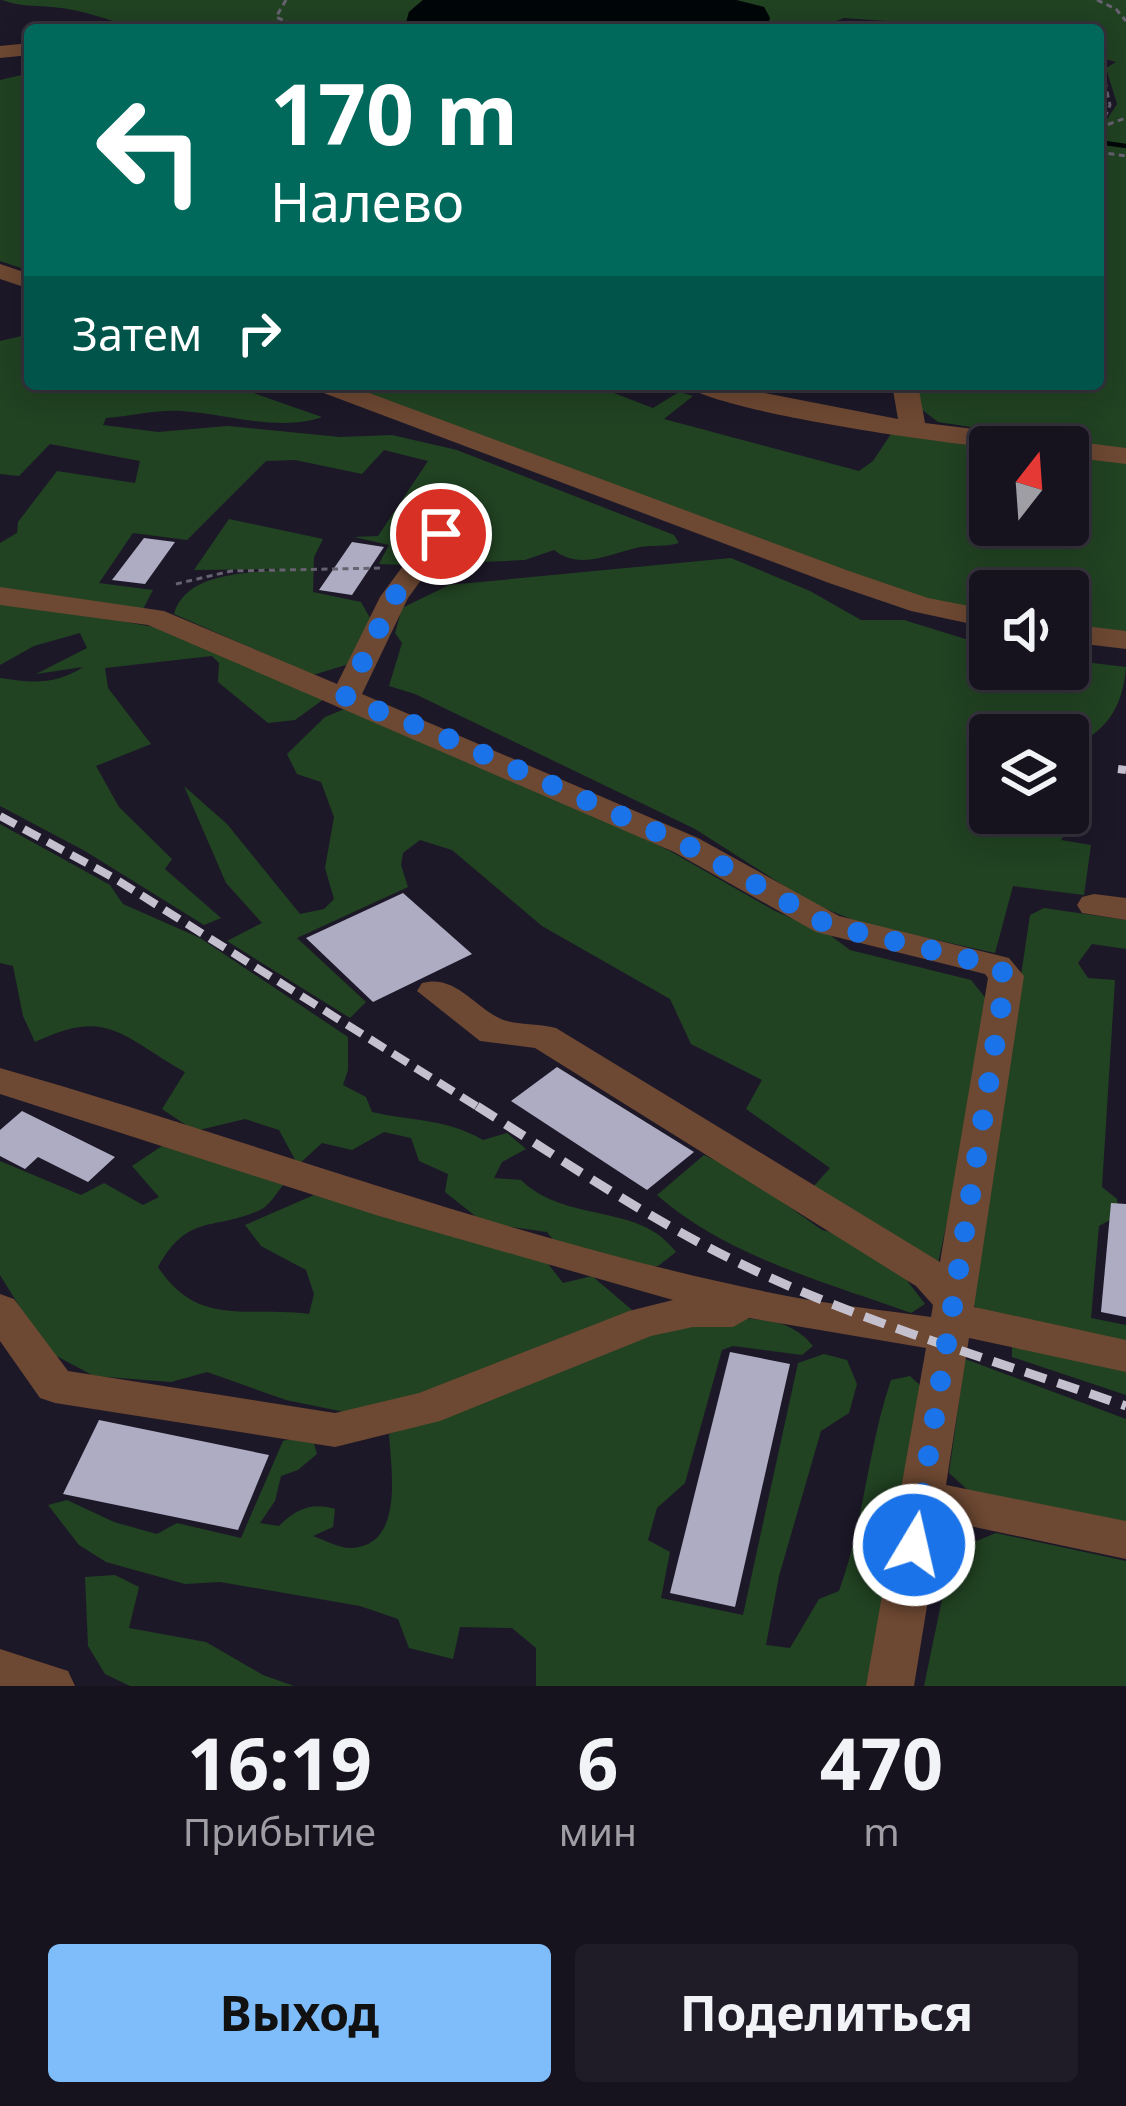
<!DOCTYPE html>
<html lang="ru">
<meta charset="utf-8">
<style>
body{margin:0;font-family:"Noto Sans",sans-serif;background:#1f1b27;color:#f1f3f6;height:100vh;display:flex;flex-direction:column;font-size:45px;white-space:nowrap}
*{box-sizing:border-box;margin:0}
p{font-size:39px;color:#9e9ea4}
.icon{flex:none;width:66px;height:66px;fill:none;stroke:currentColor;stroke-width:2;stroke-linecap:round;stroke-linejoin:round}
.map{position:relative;height:1686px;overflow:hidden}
.side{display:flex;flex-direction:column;background:#16121e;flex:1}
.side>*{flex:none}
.banner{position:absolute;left:24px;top:24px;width:1080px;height:366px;border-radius:12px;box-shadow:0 6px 30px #0003,0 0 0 3px #35323c;background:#00695c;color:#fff;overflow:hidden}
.needle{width:78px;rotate:17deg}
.fabs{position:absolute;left:969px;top:426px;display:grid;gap:24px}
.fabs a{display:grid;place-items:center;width:120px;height:120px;border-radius:12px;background:#16121e;box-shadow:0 6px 30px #0003,0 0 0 3px #35323c;font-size:60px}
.pin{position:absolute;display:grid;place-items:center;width:102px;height:102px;color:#fff;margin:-51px;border:6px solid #fff;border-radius:50%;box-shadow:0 3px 12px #0007}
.me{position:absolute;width:132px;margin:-66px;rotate:9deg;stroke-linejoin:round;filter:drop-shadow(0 0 9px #0008)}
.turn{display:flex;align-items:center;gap:42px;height:252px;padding:0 48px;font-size:54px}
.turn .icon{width:156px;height:156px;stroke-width:2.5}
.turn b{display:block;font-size:84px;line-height:102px}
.then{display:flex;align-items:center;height:114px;padding:0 48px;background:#0003;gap:24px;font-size:45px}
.eta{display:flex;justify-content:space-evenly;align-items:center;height:204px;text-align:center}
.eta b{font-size:72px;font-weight:700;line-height:84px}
.action{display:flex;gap:24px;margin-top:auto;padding:24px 48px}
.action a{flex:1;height:138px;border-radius:12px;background:#7fbdfa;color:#111;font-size:48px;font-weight:700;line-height:138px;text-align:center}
.action a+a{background:#1f1b27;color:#f1f3f6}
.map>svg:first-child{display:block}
.green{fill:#214322}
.water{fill:#000708}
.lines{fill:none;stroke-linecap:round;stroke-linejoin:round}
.stream{stroke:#000708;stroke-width:4.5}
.building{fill:#aeacc3}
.path{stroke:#676270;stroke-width:3;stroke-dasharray:6 4.5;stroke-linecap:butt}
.minor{fill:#6d4832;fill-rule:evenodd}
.rail-far1{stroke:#c4c0cd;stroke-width:8;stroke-dasharray:18 9;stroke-linecap:butt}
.rail{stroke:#c4c0cd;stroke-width:9;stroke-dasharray:22 12;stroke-linecap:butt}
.route{stroke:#1a73e8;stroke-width:21;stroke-dasharray:0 37.8}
</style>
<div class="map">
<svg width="1126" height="1686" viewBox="0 0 1126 1686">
<rect width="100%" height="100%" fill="#1d1828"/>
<g class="green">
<path d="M2 0H423L409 12 404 30H140C112 21 82 9 52 7 33 5 21 7 2 0Z"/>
<path d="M736 0H1126V450L938 422 916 405 913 384H1098V133L1117 104 1106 68 1116 62 1098 57V30H1014L844 18 813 30H766L770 18 764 7Z"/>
<path d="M30 73V271L0 261V80Z"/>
<path d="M30 334V384H228L322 417C281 432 225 414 182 411 158 409 131 416 106 418L103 425 158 432 228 426 340 437 392 435 457 450 674 535 679 543C666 547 652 545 640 547 611 553 581 571 554 550L525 560 463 563 458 571 432 573 428 566 379 564 389 545 354 537 378 536 428 461 384 450 362 474 295 460 266 461 187 540 133 533 99 583 153 590 143 609 0 590V543L17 533 18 522 57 471 135 483 140 461 50 444 19 476 0 474V341Z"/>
<path d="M342 384H590L653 408 679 392 693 396 664 419 859 471 873 461 891 434 998 447H990V525H1068V455L1126 463V633L1068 625V591H990V613L925 600Z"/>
<path d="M229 519 323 539 314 557 313 592 361 602 371 620 349 664 313 675 174 614C186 572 246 574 283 569L194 570Z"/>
<path d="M731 558 810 591 861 620H904L975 642 990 651V669H1068V660L1126 667C1123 707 1106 734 1068 747V735H990V813H1068V782L1089 800 1061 840 1091 845 1084 895 1013 886 995 953 861 923 811 903 695 829 415 694 389 686 402 643 395 633 402 608 449 585Z"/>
<path d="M0 600 160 628 324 699 295 720 268 723 218 682 219 663 212 656 105 668 108 688 151 744 96 766 119 807 172 859 165 869 221 918 204 925 85 851 0 806V678C32 683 56 685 83 667L36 674 87 648 80 633 34 646 0 665Z"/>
<path d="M347 708 536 786 670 851 775 911 830 935 850 950 971 980 988 1001 973 1102 937 1268 813 1187 830 1168 746 1109 762 1080 691 1044 670 999 542 926 452 850 420 840 403 853 401 865 408 887 297 938 366 1002 350 1018 227 941 262 923 226 883 184 786 227 824 300 914 324 909 334 899 325 868 334 817 321 782 297 774 287 754 325 717Z"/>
<path d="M0 824 110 885 123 904 200 938 348 1037V1070L343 1085 366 1097 372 1112C411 1121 448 1119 483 1140L507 1133 526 1149 502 1162 494 1178 521 1180C566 1224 639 1202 676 1252L658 1266H632L558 1246 547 1232 484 1223 445 1192 448 1174 419 1161 411 1138 384 1132 352 1150 322 1143 298 1165 279 1130 245 1119 195 1131 162 1109 185 1072C121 1036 108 1007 35 1042L23 1016 13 966 0 963Z"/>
<path d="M1044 908 1126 920V949L1092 944 1078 963 1088 978 1115 980 1102 1187 1117 1199 1119 1215 1099 1226 1091 1318 1126 1325V1347L989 1318 972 1304 1030 915Z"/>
<path d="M162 1146 285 1183C277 1192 269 1207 258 1211 210 1231 188 1214 158 1267 198 1328 246 1306 309 1314L314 1294 306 1270 261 1246 245 1225 314 1195 542 1256 563 1283 592 1276 638 1315 359 1415 286 1400 207 1372 171 1382 94 1376 47 1351 0 1275V1161L81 1195 104 1183 143 1205 159 1197 132 1166Z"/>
<path d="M704 1155 741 1173 822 1230 853 1238 896 1266 925 1304 911 1313C825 1282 726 1256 657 1195Z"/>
<path d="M715 1319C752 1319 789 1315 813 1346L802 1355 733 1346 722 1350 685 1483 657 1508 648 1540 670 1552 661 1598 743 1615 798 1363 824 1354 847 1360 857 1384 849 1413 821 1431 779 1576 766 1645 790 1648 819 1599 839 1591C865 1519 867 1451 891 1380L910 1376 923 1388 869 1686H536V1648L512 1628 460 1627 453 1659 409 1648 398 1619 360 1606 220 1582 185 1584 106 1562 79 1545 48 1505 67 1500 114 1522 157 1534 177 1523 241 1538 283 1441 299 1436 313 1440 317 1454 298 1470 281 1476 275 1501 260 1523 279 1526C296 1509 312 1502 335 1509L333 1527 313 1536C324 1540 339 1548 350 1548 405 1547 391 1469 389 1434L668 1329Z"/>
<path d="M1012 1344 1126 1367V1395L1012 1357Z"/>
<path d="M965 1359 1126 1419V1526L971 1493 949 1473Z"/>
<path d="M996 1533 1126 1561V1686H924L952 1551Z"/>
<path d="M115 1575 139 1587 129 1628 206 1642 263 1675 294 1686H130L105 1674 88 1646 85 1577Z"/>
</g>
<path class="water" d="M423 0H736L764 7 770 18 766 30H404L409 12Z"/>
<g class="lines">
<path class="stream" d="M1098 142 1126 146"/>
</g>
<g class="building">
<path d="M144 538 175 542 145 584 112 580Z"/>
<path d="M352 542 384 547 352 595 319 590Z"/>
<path d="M403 893 472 954 373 1002 306 938Z"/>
<path d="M557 1067 694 1152 647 1190 511 1101Z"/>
<path d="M22 1111 115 1157 88 1182 38 1157 25 1169 0 1156V1130Z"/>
<path d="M1111 1203 1126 1204V1317L1101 1312Z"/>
<path d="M730 1352 790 1364 735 1607 670 1593Z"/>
<path d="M99 1420 269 1455 238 1530 63 1494Z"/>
</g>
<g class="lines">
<g class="path">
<path d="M286 0 276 17 305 30"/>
<path d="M1097 0 1116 9 1126 21"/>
<path d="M1101 127 1110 105 1102 68"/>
<path d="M1098 128 1126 118"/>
<path d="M1098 152 1126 156"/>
<path d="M176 584 231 571 384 568"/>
</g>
<g class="minor">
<path d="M30 43V55L0 58V46Z"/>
<path d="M0 264 30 274V289L0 279Z"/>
<path d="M309 384H345L849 571 928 598 990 610V628L911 611 829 583 313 389Z"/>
<path d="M684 384H718L898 419 892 384H918L925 423 1126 448V464L1068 457V447C1043 447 1018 449 993 447 945 444 711 411 684 384Z"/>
<path d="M441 526 455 534 408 598 362 694 698 838 839 916 1009 958 1024 976 974 1307 1126 1340V1372L969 1338 946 1485 1126 1521V1559L941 1520 914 1686H866L926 1348 749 1318 733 1327H693L651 1336 440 1421 335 1447 55 1403 40 1398 0 1341V1294L14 1299 68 1371 335 1413 419 1393 629 1311 673 1300 379 1216 0 1094V1068C262 1143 519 1243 787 1296 834 1305 883 1310 931 1317L933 1305 916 1286 535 1048 480 1041 417 991 422 983C454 974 473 1005 499 1018 515 1026 538 1023 556 1028L940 1262 988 978 985 974 816 932 674 852 148 625 0 605V587L164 611 337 684 380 597 431 528Z"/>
<path d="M1068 624 1126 631V649L1068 642Z"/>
<path d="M1094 894 1126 898V920L1082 913 1077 905 1082 897Z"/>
<path d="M0 1649 68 1671 75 1686H0Z"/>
</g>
<g class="rail-far1">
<path d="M1118 769 1126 770"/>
<path d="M0 816 114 878 481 1109"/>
</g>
<path class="rail" d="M477 1106C562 1160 647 1218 737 1262 861 1323 997 1361 1126 1406"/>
</g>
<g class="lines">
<path class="route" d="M441 534 394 597 345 698 438 734 686 845 828 925 997 966 1006 976 914 1545"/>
</g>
</svg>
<div class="fabs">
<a><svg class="needle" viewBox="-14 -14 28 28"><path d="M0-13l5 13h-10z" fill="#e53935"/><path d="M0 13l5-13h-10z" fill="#9e9ea4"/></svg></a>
<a><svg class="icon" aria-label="sound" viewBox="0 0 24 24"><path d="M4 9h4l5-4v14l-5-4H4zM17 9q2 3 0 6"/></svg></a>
<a><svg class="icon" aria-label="layers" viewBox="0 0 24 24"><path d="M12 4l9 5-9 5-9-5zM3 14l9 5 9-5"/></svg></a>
</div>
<div class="pin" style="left:441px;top:534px;background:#d93025"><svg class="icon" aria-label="arrive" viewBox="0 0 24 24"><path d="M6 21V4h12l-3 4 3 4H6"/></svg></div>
<svg class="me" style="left:914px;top:1545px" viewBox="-20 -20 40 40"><circle r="17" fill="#1a73e8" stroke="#fff" stroke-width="3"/><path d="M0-11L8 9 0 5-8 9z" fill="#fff"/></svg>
<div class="banner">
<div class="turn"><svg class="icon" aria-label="left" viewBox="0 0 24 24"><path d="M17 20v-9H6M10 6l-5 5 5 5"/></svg><div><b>170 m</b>Налево</div></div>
<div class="then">Затем<svg class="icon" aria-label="right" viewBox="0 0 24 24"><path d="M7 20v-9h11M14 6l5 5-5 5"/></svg></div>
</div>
</div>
<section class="side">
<div class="eta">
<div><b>16:19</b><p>Прибытие</p></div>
<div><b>6</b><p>мин</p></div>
<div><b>470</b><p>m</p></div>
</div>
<div class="action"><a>Выход</a><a>Поделиться</a></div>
</section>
